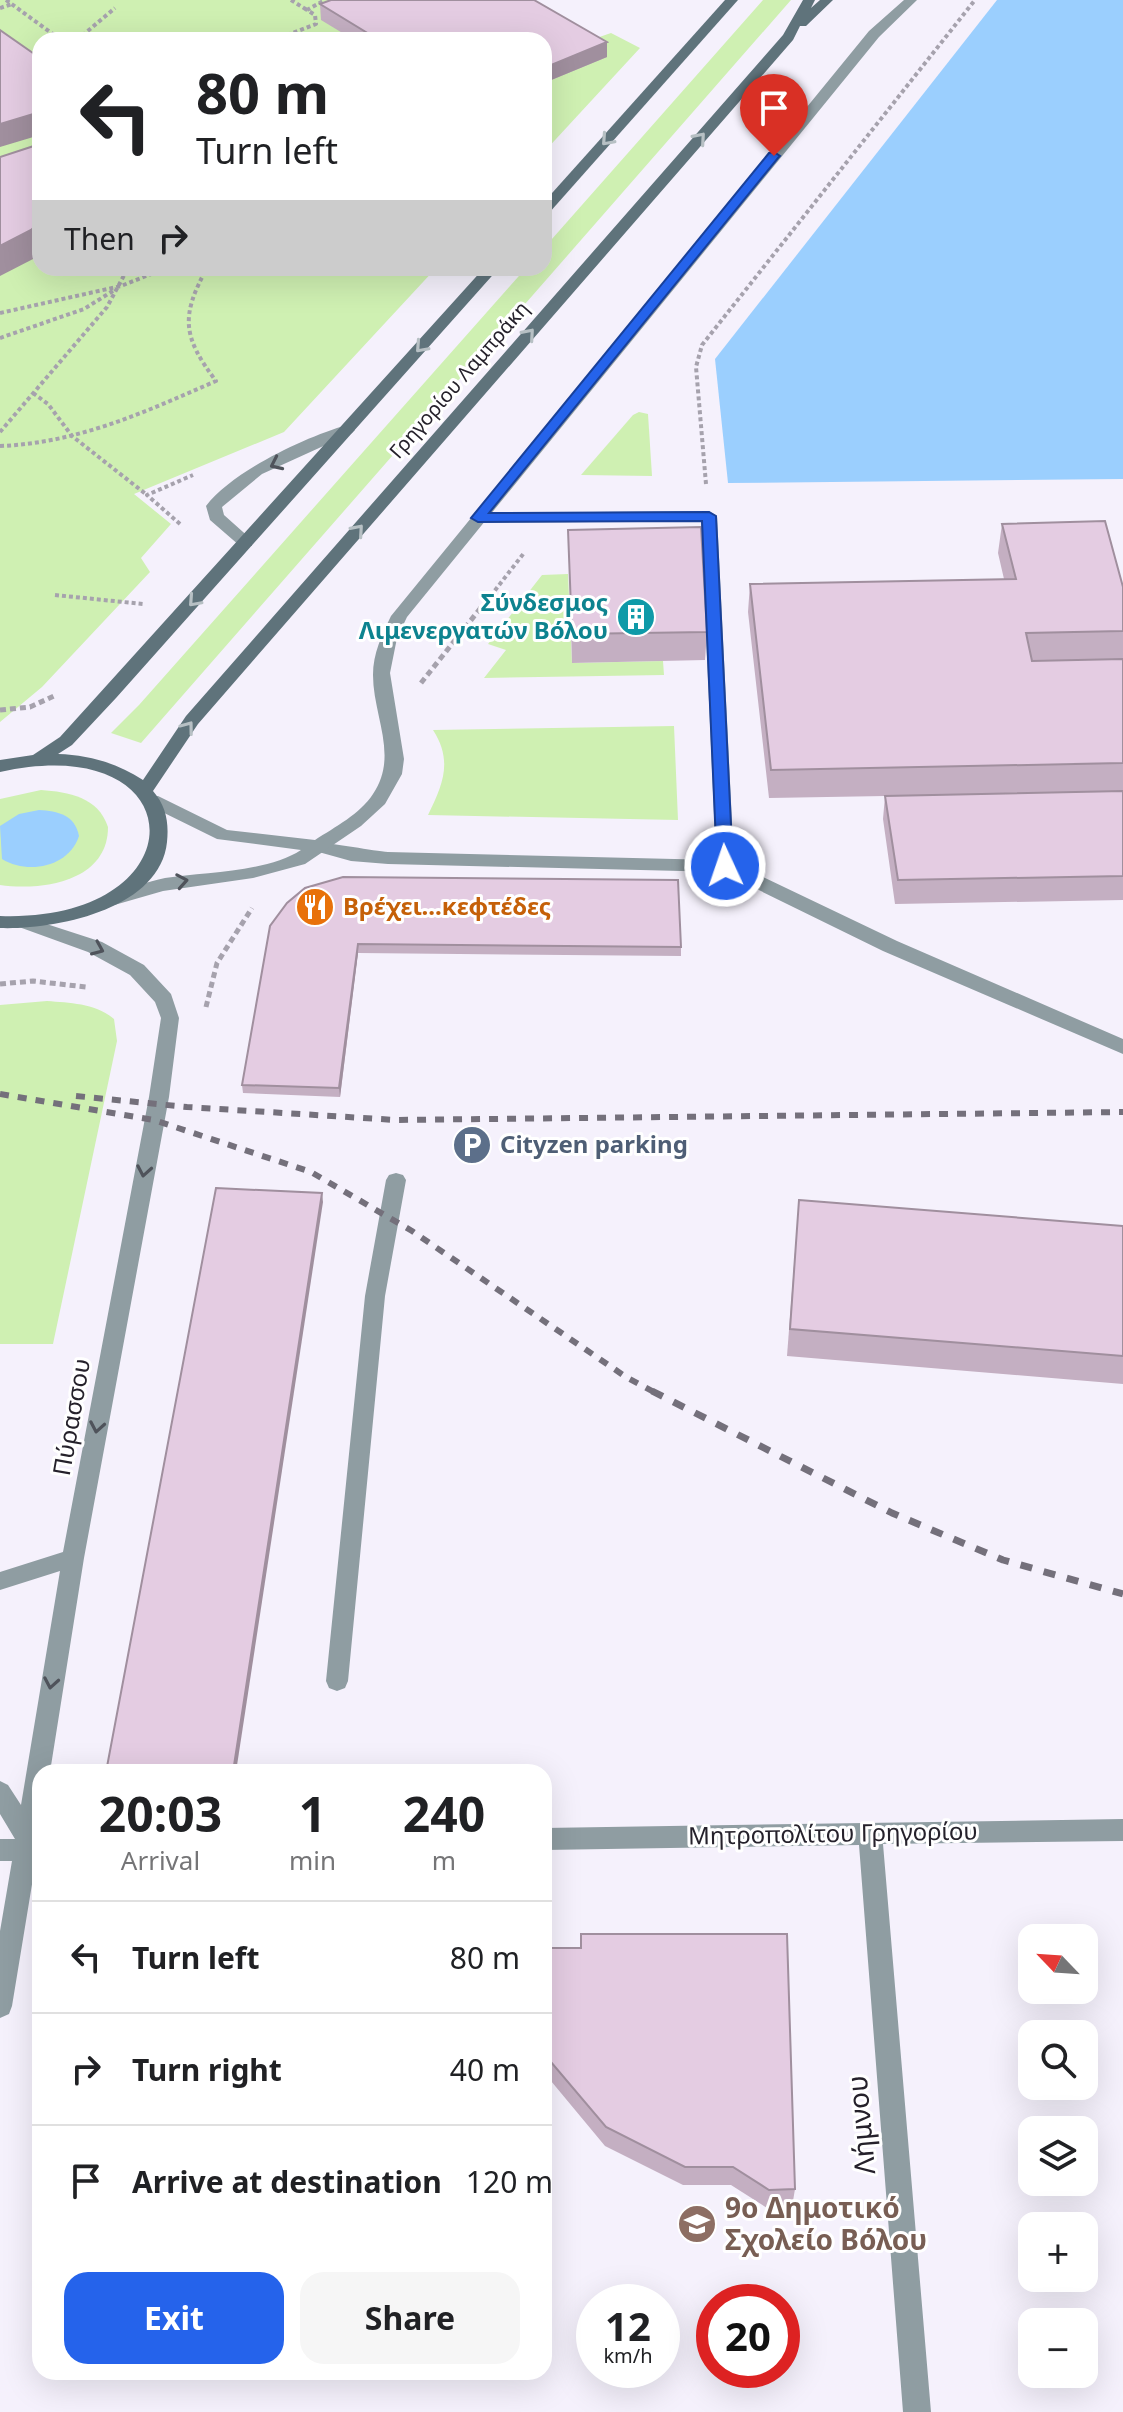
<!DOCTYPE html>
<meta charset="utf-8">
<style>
body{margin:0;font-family:"Noto Sans",sans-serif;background:#f6f6f6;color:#202124;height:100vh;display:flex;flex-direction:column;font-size:30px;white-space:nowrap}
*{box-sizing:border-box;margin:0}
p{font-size:26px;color:#757577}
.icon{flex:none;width:44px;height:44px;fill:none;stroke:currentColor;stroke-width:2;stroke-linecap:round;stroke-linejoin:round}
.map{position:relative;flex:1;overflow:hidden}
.sheet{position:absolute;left:32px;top:1764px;width:520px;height:616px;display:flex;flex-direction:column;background:#fff;border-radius:24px;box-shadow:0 8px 32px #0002}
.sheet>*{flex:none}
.top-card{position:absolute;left:32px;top:32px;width:520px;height:244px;border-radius:24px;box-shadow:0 8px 32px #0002;background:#fff;color:#202124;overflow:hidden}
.needle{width:52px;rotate:295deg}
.tools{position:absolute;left:1018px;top:1924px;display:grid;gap:16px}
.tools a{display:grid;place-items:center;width:80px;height:80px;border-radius:16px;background:#fff;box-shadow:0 8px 32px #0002;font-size:40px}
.speed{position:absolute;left:576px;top:2284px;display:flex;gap:16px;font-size:40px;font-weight:700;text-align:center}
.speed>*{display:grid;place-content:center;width:104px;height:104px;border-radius:50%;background:#fff;box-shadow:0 8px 32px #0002;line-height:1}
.speed small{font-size:20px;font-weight:400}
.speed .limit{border:12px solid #d22;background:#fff;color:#111}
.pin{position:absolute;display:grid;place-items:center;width:68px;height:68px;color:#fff;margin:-82px -34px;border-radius:50% 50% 50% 0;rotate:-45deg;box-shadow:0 0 8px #0007}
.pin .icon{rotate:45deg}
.me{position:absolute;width:88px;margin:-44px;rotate:357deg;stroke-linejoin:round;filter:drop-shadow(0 0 6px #0008)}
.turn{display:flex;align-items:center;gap:28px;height:168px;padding:0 32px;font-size:36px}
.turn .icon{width:104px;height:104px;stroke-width:2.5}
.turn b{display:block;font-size:56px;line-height:68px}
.then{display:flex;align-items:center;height:76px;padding:0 32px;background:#0003;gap:16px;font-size:30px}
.eta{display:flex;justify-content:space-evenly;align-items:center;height:136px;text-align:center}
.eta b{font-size:48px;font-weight:700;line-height:56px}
.primary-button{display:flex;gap:16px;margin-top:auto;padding:16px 32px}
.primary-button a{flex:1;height:92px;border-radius:24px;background:#2563eb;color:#fff;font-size:32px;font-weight:700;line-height:92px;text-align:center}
.primary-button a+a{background:#f6f6f6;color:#202124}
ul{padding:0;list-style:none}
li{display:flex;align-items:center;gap:24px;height:112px;padding:0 32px;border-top:2px solid #e0e0e0}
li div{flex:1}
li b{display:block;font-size:30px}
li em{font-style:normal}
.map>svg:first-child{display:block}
.green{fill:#cff0b2}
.water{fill:#9bcffe}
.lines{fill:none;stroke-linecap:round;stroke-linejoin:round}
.path-far1{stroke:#a6a2ad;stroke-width:4;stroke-dasharray:4 3;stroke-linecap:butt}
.path{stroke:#a6a2ad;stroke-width:5;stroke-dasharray:6 4;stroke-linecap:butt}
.service{fill:#8f9da2;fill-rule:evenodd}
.minor{fill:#8f9da2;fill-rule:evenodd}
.tertiary{fill:#8f9da2;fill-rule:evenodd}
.secondary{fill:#5f737b;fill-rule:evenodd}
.rail-far1{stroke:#74707b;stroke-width:6;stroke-dasharray:9 9;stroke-linecap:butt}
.rail{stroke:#74707b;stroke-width:7;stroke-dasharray:12 12;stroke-linecap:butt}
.wall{fill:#c4afc2}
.shaded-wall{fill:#a08f9e}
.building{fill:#e4cce2;stroke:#a08f9e;stroke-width:2}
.oneway{stroke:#b7c0c4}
.oneway2{stroke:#4f535b}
.route{fill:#2563eb;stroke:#184099;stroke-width:2}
.labels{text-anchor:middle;stroke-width:6;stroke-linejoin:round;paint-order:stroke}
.far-street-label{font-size:20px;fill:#25212b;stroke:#fff}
.culture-label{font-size:24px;font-weight:bold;fill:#0d838f;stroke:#fff;text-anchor:end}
.food-label{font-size:24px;font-weight:bold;fill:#c56008;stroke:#fff;text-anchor:start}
.service-label{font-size:24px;font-weight:bold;fill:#4e5e75;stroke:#fff;text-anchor:start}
.street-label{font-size:24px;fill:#25212b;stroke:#fff}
.near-street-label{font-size:28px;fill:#25212b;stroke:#fff}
.near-education-label{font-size:28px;font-weight:bold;fill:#785e54;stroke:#fff;text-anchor:start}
</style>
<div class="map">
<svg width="1123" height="2412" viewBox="0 0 1123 2412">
<rect width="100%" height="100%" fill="#f5f1fc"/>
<g class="green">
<path d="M0 0H506L582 43 611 33 640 48 544 152V40H40V268H436L284 432 134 494 171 524 141 558 150 572 42 687 0 722Z"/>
<path d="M763 0H791L141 743 111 733 139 705 526 268H544V248Z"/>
<path d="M639 412 648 414 652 476 581 475 633 415Z"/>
<path d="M568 574 572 663 663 661 664 675 484 678 506 650 488 644 542 575Z"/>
<path d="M674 726 678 820 428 815C443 784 453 761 433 730Z"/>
<path d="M41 790C69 792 98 797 108 827 108 882 41 891 0 885V799Z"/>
<path d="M47 1001C70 1003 95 1003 114 1019L117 1041 53 1344H0V1005Z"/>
</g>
<g class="water">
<path d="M997 0H1123V479L728 483 715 359Z"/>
<path d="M39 810C58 811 75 815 79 836 69 867 28 875 2 859L0 826 19 814Z"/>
</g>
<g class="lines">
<g class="path-far1">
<path d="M6 0 61 40"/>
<path d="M291 0 307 10"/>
<path d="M0 8 12 4"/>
<path d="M77 40 115 8"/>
<path d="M274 40 316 24 315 15 307 10 325 0"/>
<path d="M0 313 121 286 166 268"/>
<path d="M0 338 84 309 116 289"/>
<path d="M33 393 48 404 72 436 147 495"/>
<path d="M0 432 107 307 128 268"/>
<path d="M0 446C78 443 145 412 216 381 183 337 180 317 207 268"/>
<path d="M706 484 696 367 702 345 975 0"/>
<path d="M180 524 147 495 193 475"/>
<path d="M55 595 143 604"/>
<path d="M482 607 524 553"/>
</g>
<g class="path">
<path d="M421 683 483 605"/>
<path d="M0 710 30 707 56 695"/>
<path d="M0 984 33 981 86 987"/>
<path d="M206 1007 217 963 252 908"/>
</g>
<g class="service">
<path d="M347 425 355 430 352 433 262 474 222 507 224 515 252 540V546H240L210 520 206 506C233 471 305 437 347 425Z"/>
<path d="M709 511 717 516 734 863 897 941 1123 1039V1054L883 951 722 872 388 864 351 861 315 851 312 847 315 843C323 841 373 851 388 852L716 860 701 521 478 523 470 518 478 513Z"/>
<path d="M396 1173 403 1175 406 1180 385 1296 348 1681 345 1688 337 1691 329 1688 326 1681 365 1296 386 1180 389 1175Z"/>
</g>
<g class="minor">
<path d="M25 917 102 942 144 965 171 994 179 1018 169 1097 84 1558 50 1772H40V1860H36L12 2006 9 2014 0 2018V1931L12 1861H0V1839H15L0 1814V1781L8 1785 21 1805 60 1571 0 1590V1572L63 1552 149 1097 161 1018 155 1002 130 975 88 952 19 927 16 923Z"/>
<path d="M1123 1819V1841L883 1844 931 2412H903L859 1845 544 1850V1828Z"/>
</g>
<path class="tertiary" d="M904 0H917L879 37 407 617 397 638 390 673 404 759 402 774 385 804 361 826 305 864 253 878 163 891 111 906 105 904 102 900 105 896C125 890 145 882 165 878 204 872 268 872 301 850L217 839 146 804 143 800 146 796H158L227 830 315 840C335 827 360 814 373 794 399 756 373 716 373 675 373 653 382 635 391 616L869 31Z"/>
<g class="secondary">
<path d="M725 0H738L549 213 544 214V202Z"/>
<path d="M803 0H815L811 8 820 0H833L806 26H800L793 40 198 724 153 791C166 806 169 822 167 842 160 910 54 930 0 928V916C201 923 198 728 0 772V760L33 755 60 737 484 268H499L116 698 72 745 58 754C89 755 117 763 143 780L186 716 783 35Z"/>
</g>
<g class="rail-far1">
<path d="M0 1094 154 1120 311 1172 412 1231 626 1377 656 1393"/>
<path d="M76 1096 187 1107 396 1120 1123 1112"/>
</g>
<path class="rail" d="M652 1391 892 1513 1003 1560 1123 1594"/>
</g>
<g class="wall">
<path d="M331 0H534L607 42V57L544 83V40H354L321 20 320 4Z"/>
<path d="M1002 524 1123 587V900L895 904 883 819 885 796 769 798 748 612 750 584 1004 579 998 553Z"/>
<path d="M568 530 707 632 705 660 572 663Z"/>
<path d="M343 877 681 947V956L358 953 340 1097 243 1093 242 1085Z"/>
<path d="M799 1200 1123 1226V1384L787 1356Z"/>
<path d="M544 1948 795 2189 792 2207 767 2208 731 2185H683L605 2146 551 2081H544Z"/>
</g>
<g class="shaded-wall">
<path d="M607 42V57L544 83V68Z"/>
<path d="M40 112V135L0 147V124Z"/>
<path d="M40 222V253L35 258 0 276V246Z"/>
<path d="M358 944V953L340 1097 339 1088Z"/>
<path d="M322 1193 323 1202 236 1772H233Z"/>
</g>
<g class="building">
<path d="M331 0H534L607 42 544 68V40H379L320 4Z"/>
<path d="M0 30 40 58V112L0 124Z"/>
<path d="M40 144V222L31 230 0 246V157Z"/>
<path d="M1105 521 1123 587V631L1026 633 1032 661 1123 659V763L771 770 750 584 1016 579 1002 524Z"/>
<path d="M701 527 707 632 572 634 568 530Z"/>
<path d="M1123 791V876L898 880 885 796Z"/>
<path d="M343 877 678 880 681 947 358 944 339 1088 242 1085 270 926 287 903 305 888Z"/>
<path d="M216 1188 322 1193 233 1772H106Z"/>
<path d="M799 1200 1123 1226V1356L790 1329Z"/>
<path d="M581 1934H787L795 2189 769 2190 733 2167H685L606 2127 551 2062H544V1948H581Z"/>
</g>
<defs><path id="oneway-chevron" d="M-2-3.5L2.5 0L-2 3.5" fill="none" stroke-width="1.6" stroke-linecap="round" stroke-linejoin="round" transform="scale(2)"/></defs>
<g class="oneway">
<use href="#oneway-chevron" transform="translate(700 138) rotate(-49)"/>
<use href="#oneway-chevron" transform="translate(607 140) rotate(132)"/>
<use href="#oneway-chevron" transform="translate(529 334) rotate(-49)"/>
<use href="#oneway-chevron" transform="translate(421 347) rotate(132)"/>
<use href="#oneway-chevron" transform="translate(358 530) rotate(-49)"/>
<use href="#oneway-chevron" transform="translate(194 601) rotate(132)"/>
<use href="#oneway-chevron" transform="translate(188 727) rotate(-53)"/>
</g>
<g class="oneway2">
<use href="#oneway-chevron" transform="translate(276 464) rotate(155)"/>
<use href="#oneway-chevron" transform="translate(182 881) rotate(-10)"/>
<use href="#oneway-chevron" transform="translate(98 949) rotate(23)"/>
<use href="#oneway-chevron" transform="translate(144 1171) rotate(100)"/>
<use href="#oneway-chevron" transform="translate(97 1427) rotate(100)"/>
<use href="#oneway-chevron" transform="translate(51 1683) rotate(100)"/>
</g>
<path class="route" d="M774 152 780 156 778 158 489 513 709 512 716 516 733 866 725 871 717 866 702 521 478 522 471 518 769 153Z"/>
<defs>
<g id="building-disc" transform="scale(2)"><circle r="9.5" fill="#0f9aa8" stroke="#fff"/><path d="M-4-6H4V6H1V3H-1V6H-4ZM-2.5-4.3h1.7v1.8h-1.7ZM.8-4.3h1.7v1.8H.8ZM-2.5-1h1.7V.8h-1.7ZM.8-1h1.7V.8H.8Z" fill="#fff"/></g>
<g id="restaurant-disc" transform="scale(2)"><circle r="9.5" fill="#e8710a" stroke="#fff"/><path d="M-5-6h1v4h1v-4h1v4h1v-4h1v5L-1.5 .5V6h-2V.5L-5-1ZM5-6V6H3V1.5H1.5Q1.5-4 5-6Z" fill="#fff"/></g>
<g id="parking-disc" transform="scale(2)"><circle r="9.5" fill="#5c6f8a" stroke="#fff"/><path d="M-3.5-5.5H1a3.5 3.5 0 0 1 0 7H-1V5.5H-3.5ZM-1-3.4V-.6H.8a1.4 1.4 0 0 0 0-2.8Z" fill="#fff"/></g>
<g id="school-disc" transform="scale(2)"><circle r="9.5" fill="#8d6e63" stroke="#fff"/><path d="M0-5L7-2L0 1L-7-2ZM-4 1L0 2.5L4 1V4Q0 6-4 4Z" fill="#fff"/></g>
</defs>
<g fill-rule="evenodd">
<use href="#building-disc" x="636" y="617"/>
<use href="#restaurant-disc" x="315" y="907"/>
<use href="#parking-disc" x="472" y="1145"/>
<use href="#school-disc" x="697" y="2224"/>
</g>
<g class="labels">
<g class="far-street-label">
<text transform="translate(459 380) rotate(-49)" y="7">Γρηγορίου Λαμπράκη</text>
</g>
<g class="culture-label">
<text x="608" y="611">Σύνδεσμος<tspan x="608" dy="28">Λιμενεργατών Βόλου</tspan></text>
</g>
<g class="food-label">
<text x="343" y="915">Βρέχει...κεφτέδες</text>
</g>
<g class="service-label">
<text x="500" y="1153">Cityzen parking</text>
</g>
<g class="street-label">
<text transform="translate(72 1417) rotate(-80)" y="8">Πύρασσου</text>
<text transform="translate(833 1834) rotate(-1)" y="8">Μητροπολίτου Γρηγορίου</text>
</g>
<g class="near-street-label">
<text transform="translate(861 2125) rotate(-95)" y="10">Λήμνου</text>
</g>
<g class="near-education-label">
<text x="725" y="2218">9ο Δημοτικό<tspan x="725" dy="32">Σχολείο Βόλου</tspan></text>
</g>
</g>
</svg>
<div class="tools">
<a><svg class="needle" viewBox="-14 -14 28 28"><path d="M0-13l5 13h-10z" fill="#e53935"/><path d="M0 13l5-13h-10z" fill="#757577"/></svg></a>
<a><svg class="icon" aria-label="search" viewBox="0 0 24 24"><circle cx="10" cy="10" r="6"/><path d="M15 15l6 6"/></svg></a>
<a><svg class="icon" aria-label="layers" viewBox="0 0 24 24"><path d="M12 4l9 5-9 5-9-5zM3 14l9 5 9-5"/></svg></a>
<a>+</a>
<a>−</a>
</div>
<div class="speed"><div>12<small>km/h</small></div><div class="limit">20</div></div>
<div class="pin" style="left:774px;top:156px;background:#d93025"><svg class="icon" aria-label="arrive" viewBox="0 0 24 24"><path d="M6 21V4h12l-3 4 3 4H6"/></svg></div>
<svg class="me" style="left:725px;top:866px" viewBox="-20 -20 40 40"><circle r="17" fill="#2563eb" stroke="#fff" stroke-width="3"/><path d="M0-11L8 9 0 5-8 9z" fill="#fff"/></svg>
<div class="top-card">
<div class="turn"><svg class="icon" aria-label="left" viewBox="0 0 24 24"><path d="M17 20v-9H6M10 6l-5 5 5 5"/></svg><div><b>80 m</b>Turn left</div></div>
<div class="then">Then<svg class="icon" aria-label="right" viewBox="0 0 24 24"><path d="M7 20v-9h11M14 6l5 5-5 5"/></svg></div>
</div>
<section class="sheet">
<div class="eta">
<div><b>20:03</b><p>Arrival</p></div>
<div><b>1</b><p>min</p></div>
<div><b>240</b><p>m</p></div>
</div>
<ul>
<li><svg class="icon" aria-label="left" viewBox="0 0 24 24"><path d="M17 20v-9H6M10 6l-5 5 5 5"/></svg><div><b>Turn left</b></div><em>80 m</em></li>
<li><svg class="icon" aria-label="right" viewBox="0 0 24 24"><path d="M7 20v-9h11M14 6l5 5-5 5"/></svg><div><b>Turn right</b></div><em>40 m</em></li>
<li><svg class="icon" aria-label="arrive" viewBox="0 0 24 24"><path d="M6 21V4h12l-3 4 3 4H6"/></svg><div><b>Arrive at destination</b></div><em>120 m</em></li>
</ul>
<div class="primary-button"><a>Exit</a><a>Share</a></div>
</section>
</div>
